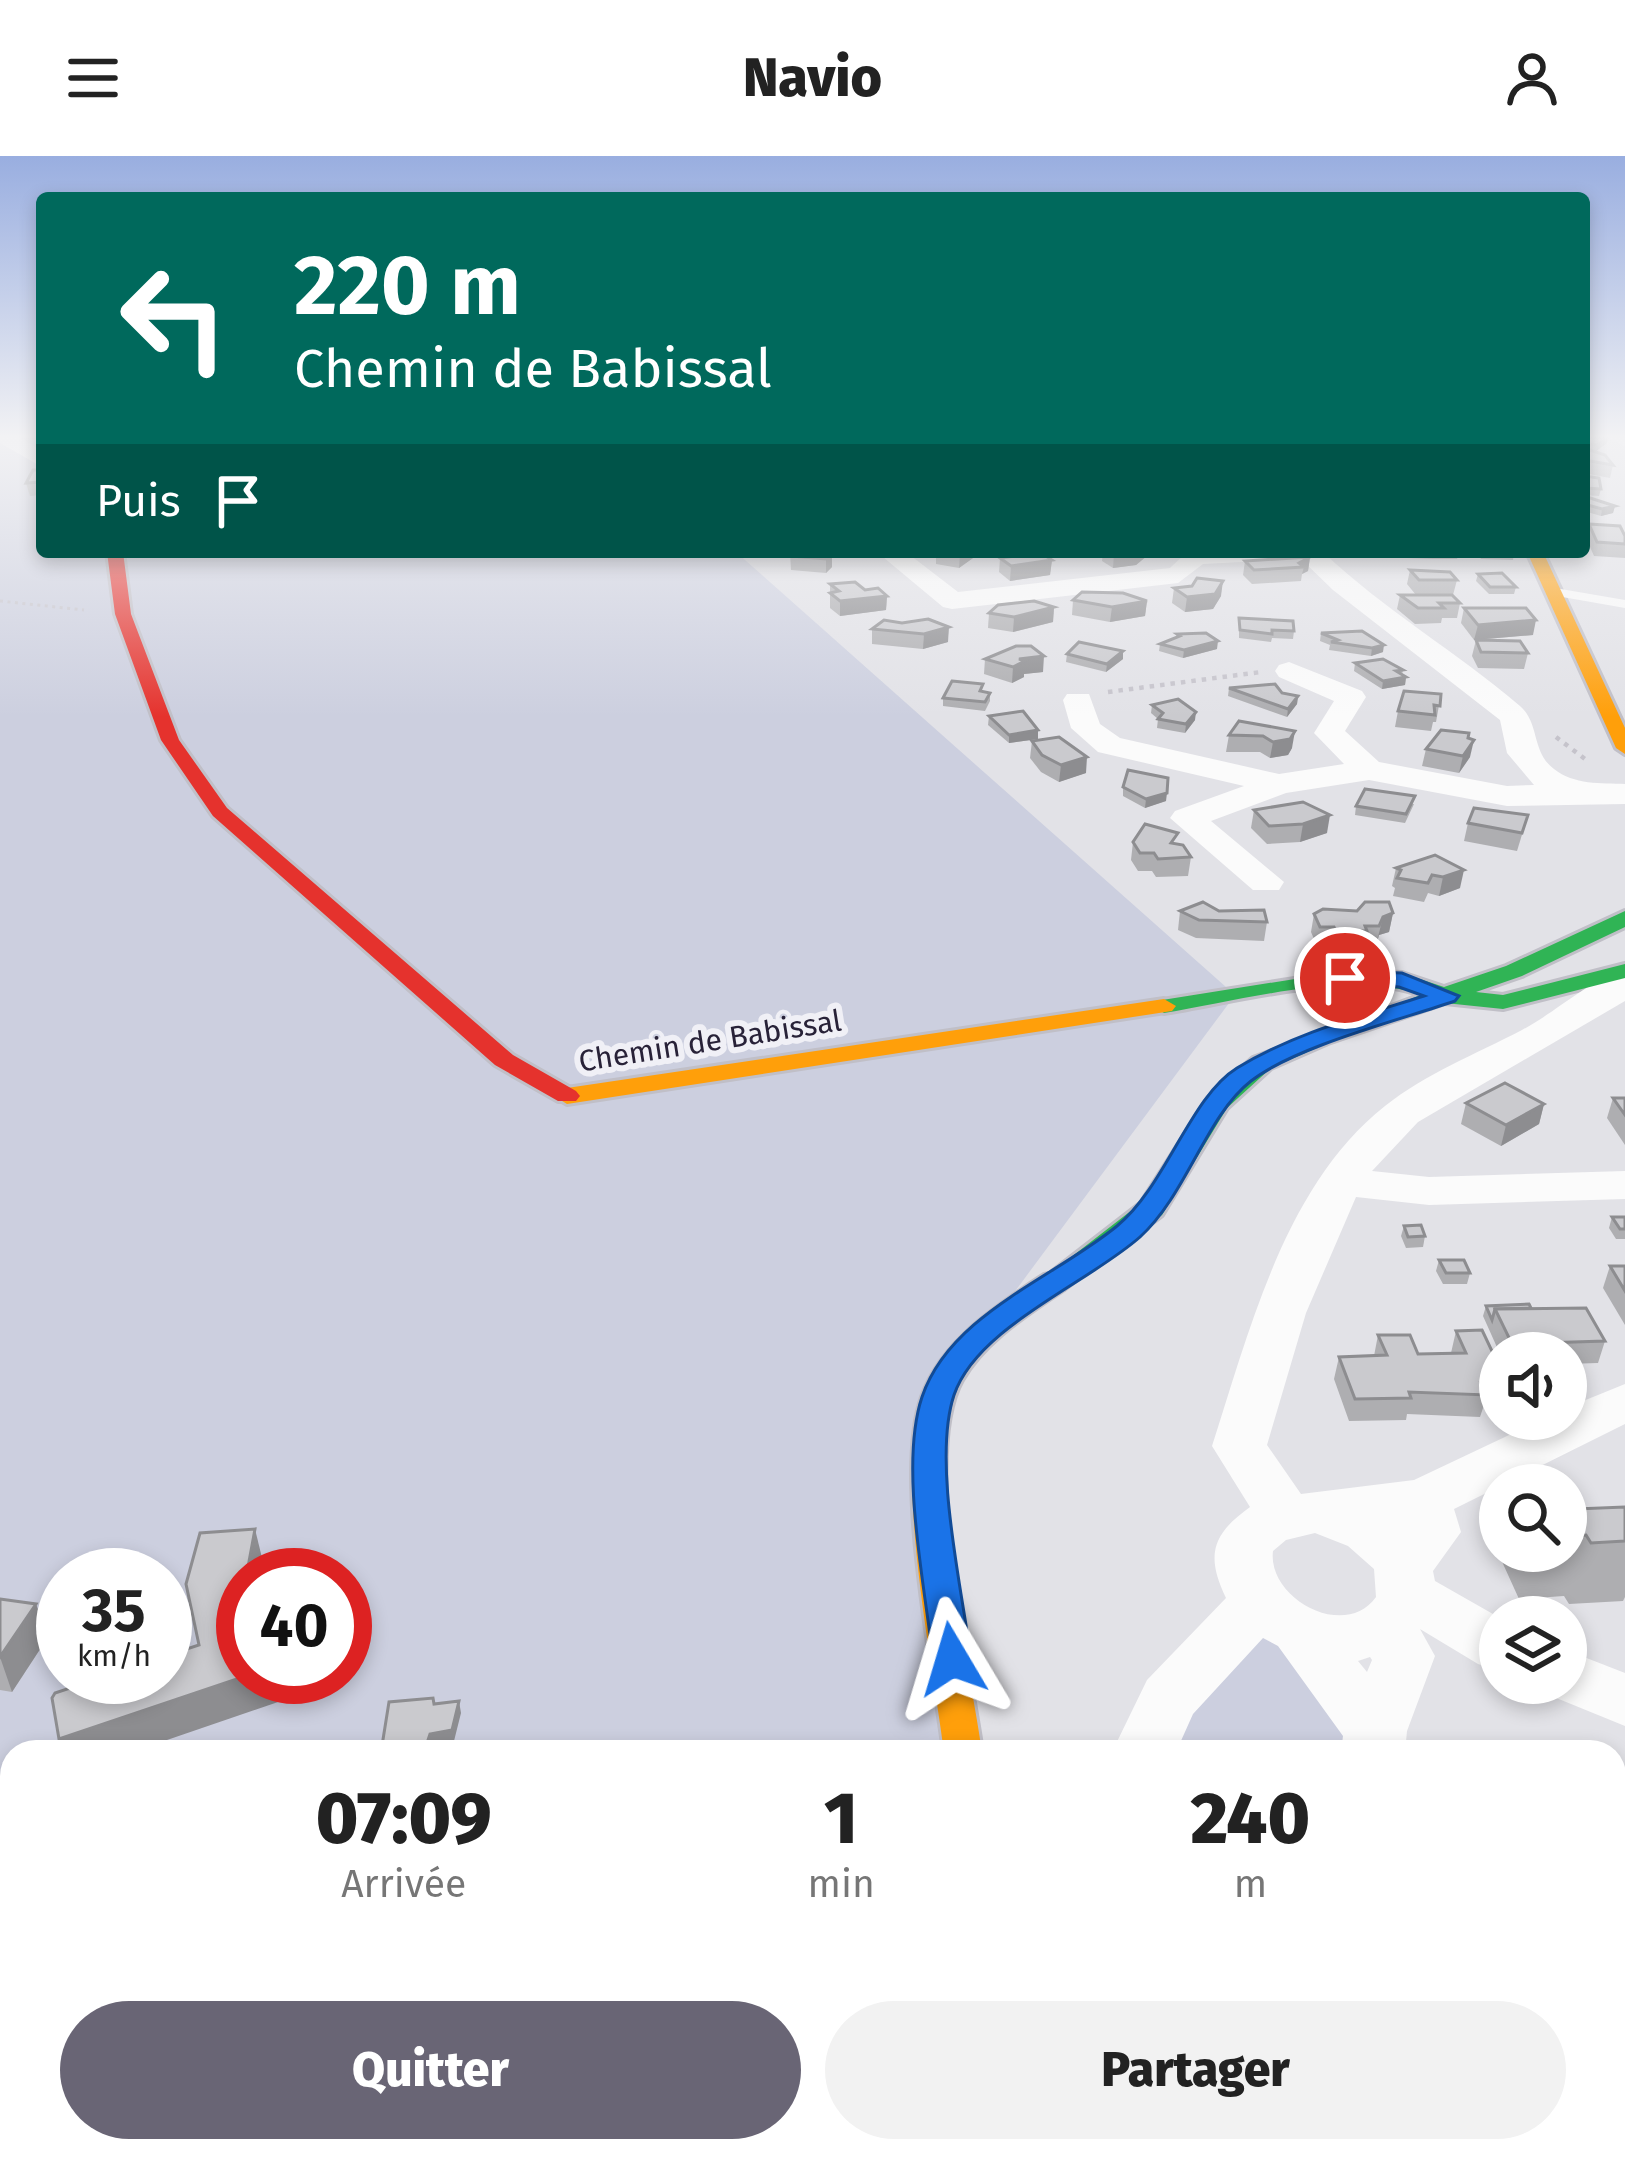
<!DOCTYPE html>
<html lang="fr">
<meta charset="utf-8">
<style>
body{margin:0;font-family:"Fira Sans",sans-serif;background:#f2f2f2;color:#222;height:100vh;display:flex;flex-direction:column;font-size:45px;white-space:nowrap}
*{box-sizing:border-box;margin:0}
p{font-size:39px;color:#767676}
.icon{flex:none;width:66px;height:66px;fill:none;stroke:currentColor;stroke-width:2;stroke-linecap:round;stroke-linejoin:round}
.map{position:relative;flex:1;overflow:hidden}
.details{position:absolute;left:0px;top:1584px;width:1626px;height:423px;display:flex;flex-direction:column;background:#fff;border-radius:36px 36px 0 0;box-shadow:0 6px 18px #0003}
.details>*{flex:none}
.hud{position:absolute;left:36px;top:36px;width:1554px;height:366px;border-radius:12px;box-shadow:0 6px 18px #0003;background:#00695c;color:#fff;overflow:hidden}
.fabs{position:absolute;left:1479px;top:1176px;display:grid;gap:24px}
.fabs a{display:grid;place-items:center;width:108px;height:108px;border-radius:50%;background:#fff;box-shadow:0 6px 18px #0003;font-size:60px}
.speed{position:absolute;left:36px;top:1392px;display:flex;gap:24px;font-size:60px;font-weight:700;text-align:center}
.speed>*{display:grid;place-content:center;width:156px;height:156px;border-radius:50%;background:#fff;box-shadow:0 6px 18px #0003;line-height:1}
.speed small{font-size:30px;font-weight:400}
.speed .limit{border:18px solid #d22;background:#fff;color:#111}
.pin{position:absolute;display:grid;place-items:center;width:102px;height:102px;color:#fff;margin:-51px;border:6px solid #fff;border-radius:50%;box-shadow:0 3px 12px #0007}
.me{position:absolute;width:132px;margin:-66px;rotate:353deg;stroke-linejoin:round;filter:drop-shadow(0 0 9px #0008)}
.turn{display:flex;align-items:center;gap:42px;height:252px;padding:0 60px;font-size:54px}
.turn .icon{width:156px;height:156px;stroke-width:2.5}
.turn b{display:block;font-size:84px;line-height:102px}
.then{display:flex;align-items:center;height:114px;padding:0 60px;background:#0003;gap:24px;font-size:45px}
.eta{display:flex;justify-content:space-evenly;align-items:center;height:204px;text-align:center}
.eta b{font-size:72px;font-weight:800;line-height:84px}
.action{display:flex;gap:24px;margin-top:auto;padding:24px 60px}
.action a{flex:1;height:138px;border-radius:72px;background:#696575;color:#fff;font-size:48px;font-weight:800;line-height:138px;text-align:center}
.action a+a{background:#f2f2f2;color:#222}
header{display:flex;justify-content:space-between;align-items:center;height:156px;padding:0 60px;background:#fff;font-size:54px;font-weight:800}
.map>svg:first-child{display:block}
.green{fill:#cccfdf;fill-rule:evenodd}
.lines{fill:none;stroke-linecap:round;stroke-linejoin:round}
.fast-casing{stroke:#c0bfc7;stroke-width:6}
.slow-casing{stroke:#c0bfc7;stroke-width:6}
.jam-casing{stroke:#c0bfc7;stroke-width:6}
.path-far1{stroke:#c5c3cb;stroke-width:3;stroke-dasharray:3 4.5;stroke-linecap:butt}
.path{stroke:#c5c3cb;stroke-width:4.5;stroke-dasharray:4.5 6;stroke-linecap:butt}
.lane{fill:#fbfbfb;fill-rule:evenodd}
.street{fill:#fbfbfb;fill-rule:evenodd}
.fast{fill:#30b455;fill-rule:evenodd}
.slow{fill:#ff9f0a;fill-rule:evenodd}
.jam{fill:#e5322d;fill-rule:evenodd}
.wall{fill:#aeaeb1}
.shaded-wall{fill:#8d8d90}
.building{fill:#cacace;stroke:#8d8d90;stroke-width:3}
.route{fill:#1a73e8;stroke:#114b97;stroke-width:3}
.labels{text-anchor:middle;stroke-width:12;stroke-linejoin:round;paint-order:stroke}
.street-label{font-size:30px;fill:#282238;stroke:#f0f0f6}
</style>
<header><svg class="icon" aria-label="menu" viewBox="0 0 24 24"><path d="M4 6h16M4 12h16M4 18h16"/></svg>Navio<svg class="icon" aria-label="person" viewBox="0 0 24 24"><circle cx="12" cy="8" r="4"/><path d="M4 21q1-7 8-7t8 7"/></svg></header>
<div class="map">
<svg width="1625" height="2005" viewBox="0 0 1625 2005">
<rect width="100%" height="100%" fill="#e2e2e7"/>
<g class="green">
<path d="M0 281H42V396H736L1235 839 938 1239 953 1596H12V1995H969V2005H0ZM63 1419H165V1521H63ZM243 1419H345V1521H243Z"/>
<path d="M1258 1448 1373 1596H1144Z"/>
<path d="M1129 1995H1361L1363 2005H1129Z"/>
</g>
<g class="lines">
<g class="fast-casing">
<path id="fast" d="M1625 755V771L1522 820 1476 836 1503 839 1625 808V822L1503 853 1445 847 1328 887 1271 912 1227 952 1162 1059 1064 1133 1054 1135 1039 1126 1141 1047 1208 942 1253 902 1421 839C1349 813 1240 845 1164 857L1152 850 1156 845 1345 815 1402 817 1444 831 1506 810Z"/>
</g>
<g class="slow-casing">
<g id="slow">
<path d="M1527 396H1543L1625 572V598L1616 592Z"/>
<path d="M1164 843 1176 850 1172 855 567 948 554 940 567 932Z"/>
<path d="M1054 1117 1069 1126 1064 1133C1028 1158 985 1184 962 1224 920 1298 970 1509 982 1596H944C933 1508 894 1320 922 1241 942 1185 997 1150 1044 1119Z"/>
</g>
</g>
<g class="jam-casing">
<g id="jam">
<path d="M107 396H123L131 458 179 584 227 652 513 899 576 935 580 940 576 945H558L495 909 213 660 161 584 115 458Z"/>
<path d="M987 1995H1033L1034 2005H988Z"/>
</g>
</g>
<path class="path-far1" d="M0 445 84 454"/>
<g class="path">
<path d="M1108 536 1261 516"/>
<path d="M1556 581 1589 606"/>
</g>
<path class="lane" d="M1555 432 1625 444V452L1551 439 1549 436Z"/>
<g class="street">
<path d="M0 281H19L42 295V311L0 287Z"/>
<path d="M1605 281H1625V290Z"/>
<path d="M877 396H906L958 436 1170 412 1187 396H1323C1384 454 1457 496 1520 550 1540 567 1531 596 1554 613 1574 629 1601 627 1625 628V648L1507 650 1369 624 1286 637 1211 665 1284 726 1279 734H1253L1170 662 1175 655 1244 630 1098 596 1071 572 1063 544 1067 538H1089L1100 568 1120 582 1279 618 1344 608 1314 577 1334 545 1279 521 1275 515 1279 509 1289 506 1362 535 1366 541 1345 575 1379 606 1507 630 1534 629 1507 597 1500 564 1333 434 1301 403 1203 408 1178 427 952 453 943 451Z"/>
<path d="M1625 814V845L1418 966 1372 1015 1429 1021 1625 1015V1043L1429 1049 1356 1041 1306 1157 1267 1289 1301 1338 1414 1324 1543 1263H1566V1252L1625 1228V1268L1454 1353 1461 1376 1433 1415 1435 1425 1500 1462V1515L1478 1508 1420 1473 1435 1500 1407 1575 1405 1596H1341L1343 1580 1278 1490 1263 1482 1193 1558 1176 1596H1112L1147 1524 1226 1442C1206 1400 1211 1379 1250 1351L1212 1290C1250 1173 1285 1029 1385 950 1425 918 1476 898 1522 874 1555 857 1590 823 1625 814ZM1315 1377 1348 1390 1374 1413 1376 1441C1345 1485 1267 1442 1273 1395L1286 1384ZM1370 1501 1372 1504 1367 1516 1358 1505Z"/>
<path d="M1566 1494 1625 1517V1570L1544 1537 1539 1527H1566Z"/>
<rect x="1090" y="1995" width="78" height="10"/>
<path d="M1322 1995H1400L1402 2005H1324Z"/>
</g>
<use href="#fast" class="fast"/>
<use href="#slow" class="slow"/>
<use href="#jam" class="jam"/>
</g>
<g class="wall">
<path d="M1584 281 1607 287 1596 295 1589 294 1613 309 1610 322 1584 317Z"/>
<path d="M42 314V339L30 340 26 327Z"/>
<path d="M1584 320 1601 333 1599 340 1584 339Z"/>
<path d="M1584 340 1615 350 1613 357 1601 360 1584 355Z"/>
<path d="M1589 368 1625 380V402L1594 400 1586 382Z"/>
<path d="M790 396 832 397V411L826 417 791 414Z"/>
<path d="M936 396H974L973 402 959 412 936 408Z"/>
<path d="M1103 396H1148V399L1136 409 1113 412 1102 405Z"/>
<path d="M1405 396H1459L1457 403H1433L1408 402Z"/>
<path d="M1477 396H1514L1513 404 1481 403Z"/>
<path d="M1310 401 1308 415 1302 418 1301 425 1252 428 1243 419 1245 405Z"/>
<path d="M1000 402 1052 404 1050 419 1010 425 999 416Z"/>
<path d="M1410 414 1457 424 1453 439 1460 447 1457 462H1442L1441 467 1415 468 1397 453 1400 439H1416L1407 428Z"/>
<path d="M1478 418 1516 431 1514 438H1489L1476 425Z"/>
<path d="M830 428 887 440 886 454 840 460 830 452Z"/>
<path d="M1174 432 1221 440 1213 453 1185 456 1172 447Z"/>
<path d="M1073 444 1147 445 1145 460 1110 466 1072 459Z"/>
<path d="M1054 451 1053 466 1013 476 988 472 989 457Z"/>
<path d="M1464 452 1533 479 1474 484 1461 467Z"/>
<path d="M1239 462 1294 475 1293 483 1272 482 1271 486 1239 482Z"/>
<path d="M902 467 948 486 923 493 872 488V473Z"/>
<path d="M1362 475 1383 496 1371 500 1329 494 1330 489 1320 485 1321 477Z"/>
<path d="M1177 478 1217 493 1183 502 1159 495 1160 488 1176 481Z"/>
<path d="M1476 484 1528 497 1524 513 1478 512 1472 500Z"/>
<path d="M1067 498 1123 503 1106 516 1066 506Z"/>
<path d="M985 503 1043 516 1024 518V521L1012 527 984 518Z"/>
<path d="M1355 507 1403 514 1402 519 1406 521 1405 529 1382 533 1354 515Z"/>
<path d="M1229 532 1298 540 1297 548 1287 561 1228 540Z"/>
<path d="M983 536 990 537V545L985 555 943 550V542Z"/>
<path d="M1441 538 1436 566H1433L1431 575 1395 571 1398 555Z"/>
<path d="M1152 549 1195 564 1185 577 1157 572 1158 563 1151 557Z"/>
<path d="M989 560 1038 574V583L1009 587 988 569Z"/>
<path d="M1239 565 1292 592 1288 599 1270 602 1260 596H1226L1229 579Z"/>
<path d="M1468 582 1470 601 1459 617 1422 610 1426 593Z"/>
<path d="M1032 585 1086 617 1059 626 1041 616 1030 602Z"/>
<path d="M1123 631 1166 645 1145 652 1123 640Z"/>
<path d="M1303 646 1327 677 1300 686 1267 688 1251 672 1254 654Z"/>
<path d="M1414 648 1405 667 1355 659 1356 650Z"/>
<path d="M1528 659 1517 695 1464 685 1468 667Z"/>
<path d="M1133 686 1176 688 1191 701 1188 720 1156 721 1152 715H1138L1131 704Z"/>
<path d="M1435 699 1460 732 1439 740 1428 737 1424 746 1393 740 1395 732 1392 730 1396 712Z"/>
<path d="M1180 755 1267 766 1264 785 1196 782 1178 774Z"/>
<path d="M1393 757 1389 776 1379 779 1376 789H1365L1364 793 1333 794 1330 790H1317L1311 776 1314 758Z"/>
<path d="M1613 942H1625V989L1607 962Z"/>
<path d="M1466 947 1544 948 1539 968 1501 990 1461 968Z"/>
<path d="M1612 1061H1625V1083H1616L1609 1072Z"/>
<path d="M1404 1070 1425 1080 1423 1091 1406 1092 1401 1080Z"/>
<path d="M1439 1104 1470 1117 1467 1128H1443L1436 1115Z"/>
<path d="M1610 1110H1625V1169L1603 1132Z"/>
<path d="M1486 1150 1531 1153 1605 1185 1598 1207 1566 1208V1197L1500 1198 1483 1160Z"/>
<path d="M1456 1175 1500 1212V1249H1484L1480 1261 1407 1258 1406 1264 1349 1265 1334 1223 1339 1201 1374 1200 1378 1179 1418 1198 1451 1197Z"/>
<path d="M1566 1337 1576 1353 1625 1351V1441L1623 1445 1569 1448 1564 1440 1519 1443 1499 1399 1500 1394 1566 1395Z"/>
<path d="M0 1443 48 1481 12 1536 0 1534Z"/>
<path d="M1625 1671V1788L1616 1782Z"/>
<path d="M1456 1995H1509L1504 2005H1472Z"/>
</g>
<g class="shaded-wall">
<path d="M1609 281 1607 287 1596 295 1597 289Z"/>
<path d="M1615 350 1613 357 1601 360 1602 353Z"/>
<path d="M963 396H974L973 402 959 412 960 398Z"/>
<path d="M1126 396H1148V399L1136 409 1113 412 1114 398Z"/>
<path d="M832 397V411L826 417V403Z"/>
<path d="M1310 401 1308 415 1302 418 1304 411 1299 407Z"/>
<path d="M1052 404 1050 419 1010 425 1011 410Z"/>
<path d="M1223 425 1221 440 1213 453 1185 456 1187 441Z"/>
<path d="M887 440 886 454 840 460V445Z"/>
<path d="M1147 445 1145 460 1110 466 1112 451Z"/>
<path d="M1054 451 1053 466 1013 476 1014 461Z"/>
<path d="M1536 464 1533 479 1474 484 1478 469Z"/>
<path d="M949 471 948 486 923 493 924 478Z"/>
<path d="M1218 485 1217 493 1183 502 1184 494Z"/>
<path d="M1384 489 1383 496 1371 500 1372 492Z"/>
<path d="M1123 495V503L1106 516 1107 508Z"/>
<path d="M1044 500 1043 516 1024 518V521L1012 527 1013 511 1019 503Z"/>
<path d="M1406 521 1405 529 1382 533 1383 525Z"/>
<path d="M1298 540 1297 548 1287 561 1288 553Z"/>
<path d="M1196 556 1195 564 1185 577 1186 568Z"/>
<path d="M1038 574V583L1009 587V579Z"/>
<path d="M1295 575 1292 592 1288 599 1270 602 1273 586Z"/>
<path d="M1474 584 1470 601 1459 617 1463 600Z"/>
<path d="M1087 601 1086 617 1059 626 1061 609Z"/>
<path d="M1167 637 1166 645 1145 652 1146 643Z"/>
<path d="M1330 659 1327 677 1300 686 1303 668Z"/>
<path d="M1464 714 1460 732 1439 740 1443 721Z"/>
<path d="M1393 757 1389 776 1379 779 1376 789 1383 761Z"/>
<path d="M1544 948 1539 968 1501 990 1506 969Z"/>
<path d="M255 1373 263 1406 261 1419H249L248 1411Z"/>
<path d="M36 1448 48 1481 12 1536 0 1501Z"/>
<path d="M243 1521H314L316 1533 132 1596H64L59 1583Z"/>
<path d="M459 1545 461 1557 454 1585 432 1589 430 1596H424L430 1578Z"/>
<path d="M1625 1740V1762L1614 1784V1753Z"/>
</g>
<g class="building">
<path d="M1584 281H1609L1597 289 1584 287Z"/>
<path d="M1584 292 1605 299 1613 309 1584 304Z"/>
<path d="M33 314H42V326L26 327Z"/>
<path d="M1584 320 1599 322 1601 333 1584 332Z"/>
<path d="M1584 340 1615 350 1602 353 1584 348Z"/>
<path d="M1589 368 1620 370 1625 380V388L1597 386Z"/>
<path d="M795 396H831L832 397 826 403 791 400Z"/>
<path d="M1041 397 1052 404 1011 410 1000 402Z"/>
<path d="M1310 401 1299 407 1304 411 1254 414 1245 405Z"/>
<path d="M1410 414 1450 416 1457 424H1419Z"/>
<path d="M1502 417 1516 431H1490L1478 418Z"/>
<path d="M1197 422 1223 425 1215 438 1187 441 1174 432 1192 430Z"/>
<path d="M855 426 865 434 878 432 887 440 840 445 830 437 839 435 830 428Z"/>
<path d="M1082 436 1123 437 1147 445 1112 451 1073 444Z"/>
<path d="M1400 439H1452L1460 447H1439L1444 452H1418Z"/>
<path d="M1034 445 1054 451 1014 461 989 457 998 449Z"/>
<path d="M1464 452H1526L1536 464 1478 469Z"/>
<path d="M1239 462 1293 465 1294 475 1272 474V478L1240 474Z"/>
<path d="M928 463 949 471 924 478 872 473 884 464 902 467Z"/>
<path d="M1362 475 1384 489 1372 492 1331 486 1338 484 1321 477Z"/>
<path d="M1206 477 1218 485 1184 494 1160 488 1180 480 1177 478Z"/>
<path d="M1476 484 1520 485 1528 497 1481 496Z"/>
<path d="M1079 486 1123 495 1107 508 1067 498Z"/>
<path d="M1016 490H1031L1044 500 1019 503 1025 505 1013 511 985 503Z"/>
<path d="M1383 503 1403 514 1396 515 1406 521 1383 525 1355 507Z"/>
<path d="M952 525 983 528 980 535 990 537 985 546 943 542Z"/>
<path d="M1275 528 1282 537 1298 540 1288 553 1229 532Z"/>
<path d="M1404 535 1441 538 1440 550 1434 549 1435 559 1398 555Z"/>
<path d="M1178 543 1196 556 1186 568 1158 563 1163 557 1152 549Z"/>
<path d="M1023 555 1038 574 1009 579 989 560Z"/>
<path d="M1239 565 1295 575 1290 583 1273 586 1263 580 1229 579Z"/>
<path d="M1441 574 1469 577 1468 582 1474 584 1463 600 1426 593Z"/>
<path d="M1059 581 1087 601 1061 609 1042 599 1032 585Z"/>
<path d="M1128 614 1168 622 1167 637 1146 643 1123 631Z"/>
<path d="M1365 633 1415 640 1406 658 1356 650Z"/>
<path d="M1303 646 1330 659 1303 668 1269 670 1254 654Z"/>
<path d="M1474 652 1528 659 1522 677 1468 667Z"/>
<path d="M1145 668 1178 677 1171 687 1183 689 1191 701 1158 703 1154 697H1140L1133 686Z"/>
<path d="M1435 699 1464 714 1443 721 1432 719 1428 727 1397 722 1401 714 1396 712Z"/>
<path d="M1203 746 1219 755 1264 754 1267 766 1199 764 1180 755Z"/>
<path d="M1365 746H1389L1393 757 1383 761 1379 770H1365L1367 775H1336L1334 771H1320L1314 758 1323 753 1357 755Z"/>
<path d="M1505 927 1544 948 1506 969 1466 947Z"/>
<path d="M1613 942H1625V959Z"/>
<path d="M1612 1061H1625V1073H1620Z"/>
<path d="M1421 1069 1425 1080 1408 1081 1404 1070Z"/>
<path d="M1439 1104H1464L1470 1117H1446Z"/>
<path d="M1610 1110H1625V1135Z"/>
<path d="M1529 1148 1531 1152 1495 1153 1492 1164 1486 1150Z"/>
<path d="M1586 1152 1605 1185 1512 1188 1495 1153Z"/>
<path d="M1482 1174 1500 1212V1227H1481L1487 1239 1409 1236 1411 1242 1355 1243 1339 1201 1387 1199 1378 1179H1410L1418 1198 1466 1197 1456 1175Z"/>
<path d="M1566 1337 1576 1353 1625 1351V1385L1591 1387 1586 1379 1566 1380Z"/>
<path d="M255 1373 248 1411 249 1419H243V1521L59 1583 52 1542 55 1537 103 1521H165V1500L199 1489 186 1428 200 1377Z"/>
<path d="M0 1443 36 1448 0 1501Z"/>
<path d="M433 1542 434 1548 459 1545 452 1574 430 1578 424 1596H381L389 1546Z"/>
<path d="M1625 1671V1740L1614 1753V1683Z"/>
</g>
<linearGradient id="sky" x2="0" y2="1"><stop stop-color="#99aee0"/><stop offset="0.5" stop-color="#f2f2f4"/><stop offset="1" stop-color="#f2f2f4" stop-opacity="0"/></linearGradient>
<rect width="1625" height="561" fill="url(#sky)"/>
<path class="route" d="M1345 815 1402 817 1459 840 1455 845C1400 864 1296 890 1251 925 1206 960 1187 1038 1140 1081 1087 1128 977 1171 954 1239 932 1305 962 1432 971 1503L965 1514 952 1518 939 1514 933 1503C925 1430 899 1309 922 1241 950 1158 1054 1122 1117 1070 1166 1030 1190 941 1237 912 1294 877 1361 860 1424 840L1399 831 1336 827V817Z"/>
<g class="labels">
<g class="street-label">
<text transform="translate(710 885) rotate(-9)" y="10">Chemin de Babissal</text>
</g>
</g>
</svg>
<div class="fabs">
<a><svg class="icon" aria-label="sound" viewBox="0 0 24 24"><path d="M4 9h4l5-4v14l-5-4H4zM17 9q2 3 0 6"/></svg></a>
<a><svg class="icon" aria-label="search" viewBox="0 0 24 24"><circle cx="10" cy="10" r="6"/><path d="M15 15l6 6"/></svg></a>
<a><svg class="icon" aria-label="layers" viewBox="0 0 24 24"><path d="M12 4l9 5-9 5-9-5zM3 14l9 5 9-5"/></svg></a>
</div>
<div class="speed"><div>35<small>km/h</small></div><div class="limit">40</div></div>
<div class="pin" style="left:1345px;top:822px;background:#d93025"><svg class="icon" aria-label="arrive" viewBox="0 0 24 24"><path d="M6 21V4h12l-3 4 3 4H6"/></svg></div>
<svg class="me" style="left:952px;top:1503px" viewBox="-20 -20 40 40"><path d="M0-17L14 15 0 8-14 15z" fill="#1a73e8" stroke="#fff" stroke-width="4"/></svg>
<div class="hud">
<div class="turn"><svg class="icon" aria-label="left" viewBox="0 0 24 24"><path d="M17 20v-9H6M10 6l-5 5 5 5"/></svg><div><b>220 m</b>Chemin de Babissal</div></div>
<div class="then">Puis<svg class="icon" aria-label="arrive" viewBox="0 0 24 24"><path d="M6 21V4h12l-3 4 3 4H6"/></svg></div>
</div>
<section class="details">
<div class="eta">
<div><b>07:09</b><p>Arrivée</p></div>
<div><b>1</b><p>min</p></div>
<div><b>240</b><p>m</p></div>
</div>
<div class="action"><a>Quitter</a><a>Partager</a></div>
</section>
</div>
